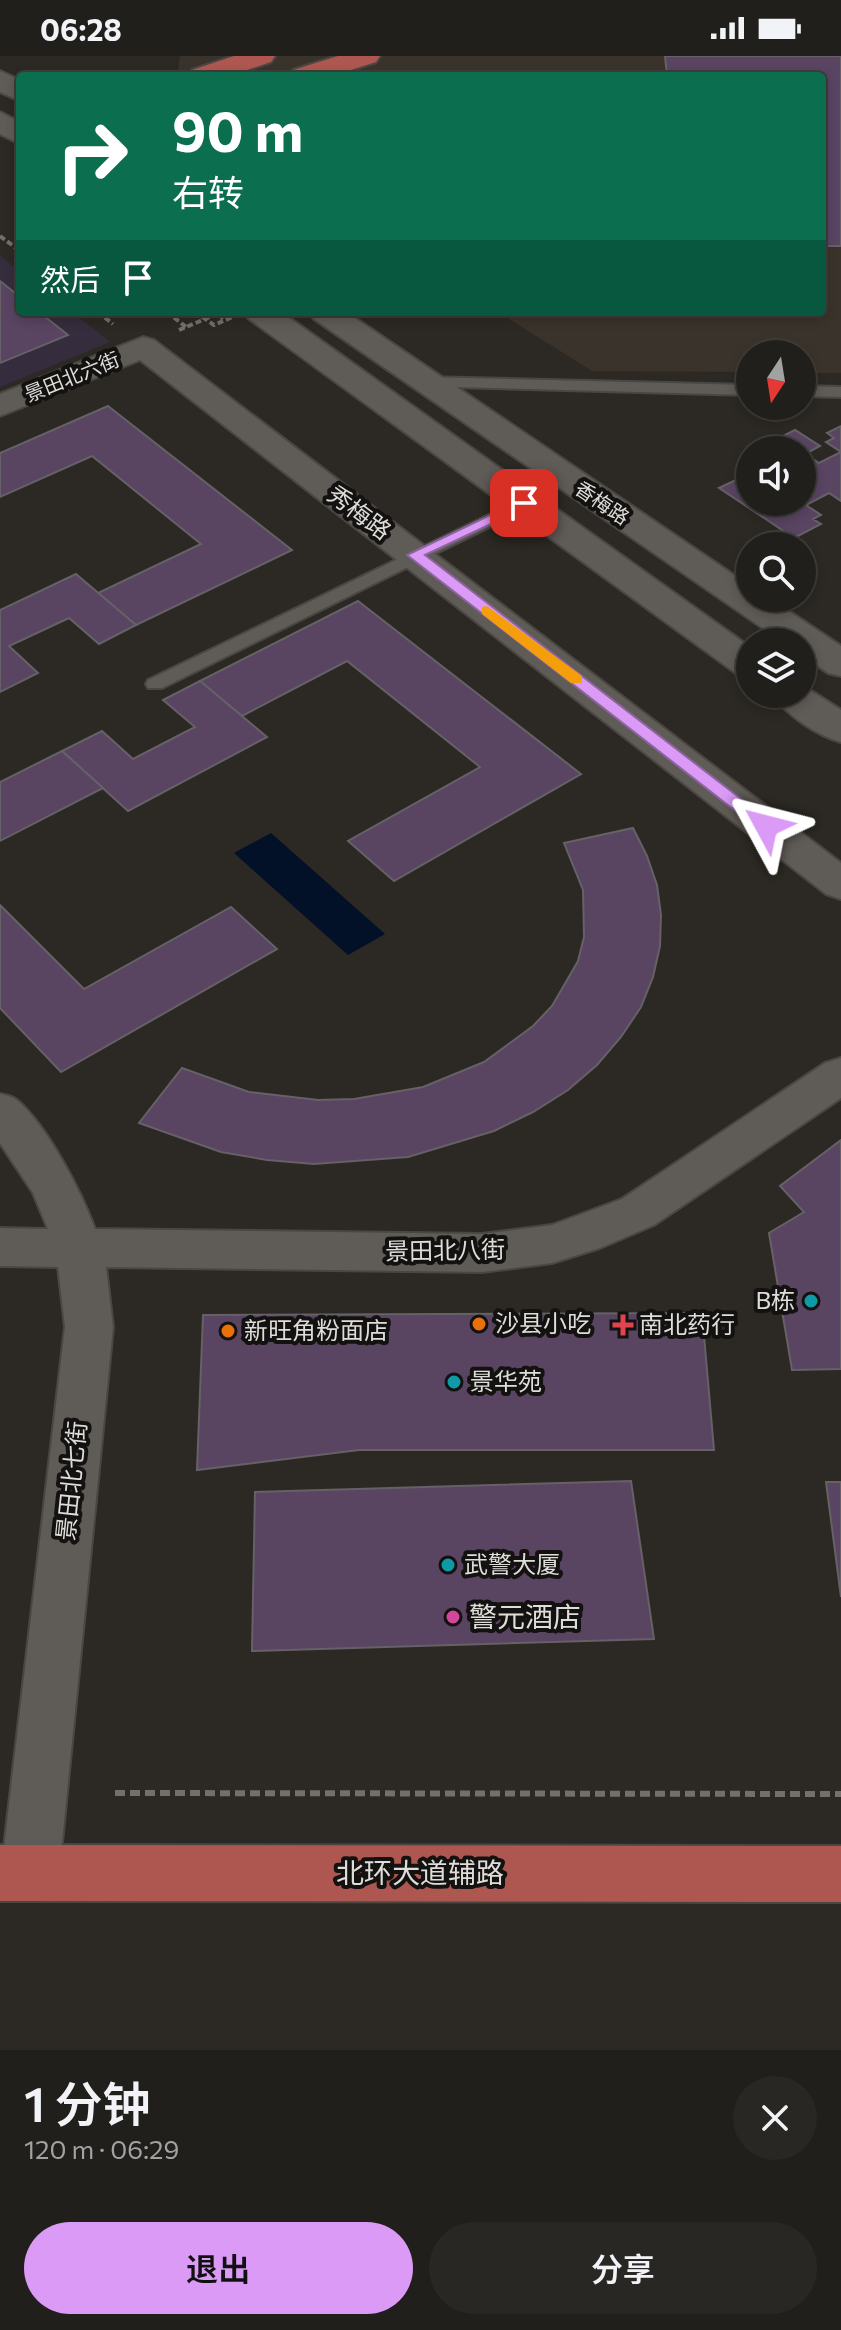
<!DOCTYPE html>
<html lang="zh">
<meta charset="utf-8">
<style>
body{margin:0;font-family:Commissioner,"Noto Sans SC",sans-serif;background:#292724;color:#f1f3f6;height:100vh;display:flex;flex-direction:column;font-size:30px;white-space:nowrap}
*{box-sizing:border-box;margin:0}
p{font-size:26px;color:#a2a2a3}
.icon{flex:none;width:44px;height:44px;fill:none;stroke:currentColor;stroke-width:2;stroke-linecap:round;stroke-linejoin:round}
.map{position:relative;height:1994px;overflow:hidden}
.side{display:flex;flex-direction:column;background:#211f1b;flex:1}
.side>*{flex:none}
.banner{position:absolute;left:16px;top:16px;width:810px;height:244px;border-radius:8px;box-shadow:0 4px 12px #0003,0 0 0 2px #3e3d3a;background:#0b6e4f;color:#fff;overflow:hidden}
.needle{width:52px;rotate:192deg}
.buttons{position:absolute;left:736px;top:284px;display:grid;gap:16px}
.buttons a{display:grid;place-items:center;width:80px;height:80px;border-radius:50%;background:#211f1b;box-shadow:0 4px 12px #0003,0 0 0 2px #3e3d3a;font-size:40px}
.pin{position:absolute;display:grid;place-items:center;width:68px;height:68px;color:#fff;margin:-34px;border-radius:16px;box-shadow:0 4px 12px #0006}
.me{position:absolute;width:88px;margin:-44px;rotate:308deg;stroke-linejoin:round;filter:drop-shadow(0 0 6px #0008)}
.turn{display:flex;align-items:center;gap:28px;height:168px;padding:0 24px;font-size:36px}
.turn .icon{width:104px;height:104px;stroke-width:2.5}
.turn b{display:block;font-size:56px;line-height:68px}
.then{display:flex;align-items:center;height:76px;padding:0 24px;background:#0003;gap:16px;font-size:30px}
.round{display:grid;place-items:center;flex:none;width:84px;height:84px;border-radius:42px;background:#292724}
.head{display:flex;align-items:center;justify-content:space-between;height:136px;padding:0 24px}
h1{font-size:48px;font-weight:600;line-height:60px}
.primary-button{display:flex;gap:16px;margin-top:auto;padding:16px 24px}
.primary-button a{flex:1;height:92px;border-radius:48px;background:#da9af6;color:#111;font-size:32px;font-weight:600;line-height:92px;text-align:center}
.primary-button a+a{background:#292724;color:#f1f3f6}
.status{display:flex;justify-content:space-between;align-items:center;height:56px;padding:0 40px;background:#211f1b;direction:ltr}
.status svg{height:22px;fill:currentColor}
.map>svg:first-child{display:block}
.built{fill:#3a332b}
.education{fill:#352d3d}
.water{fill:#021028}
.building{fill:#594462;stroke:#656167;stroke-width:2}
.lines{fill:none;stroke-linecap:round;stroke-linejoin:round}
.service-casing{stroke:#4a4743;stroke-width:4}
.minor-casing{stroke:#4a4743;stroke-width:4}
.secondary-casing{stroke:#4a4743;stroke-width:4}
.primary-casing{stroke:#4a4743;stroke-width:4}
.path-far1{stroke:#73706c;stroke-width:4;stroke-dasharray:6 3;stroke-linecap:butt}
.path{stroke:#73706c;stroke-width:6;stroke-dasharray:10 5;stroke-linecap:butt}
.service{fill:#5f5b56;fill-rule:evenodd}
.minor{fill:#5f5b56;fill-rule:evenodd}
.secondary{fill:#5f5b56;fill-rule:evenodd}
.primary{fill:#ae5751;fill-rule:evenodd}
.path-bridge{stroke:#73706c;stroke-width:4;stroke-dasharray:6 3;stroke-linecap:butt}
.route{fill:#da9af6;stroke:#8e64a0;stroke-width:2}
.slow{fill:#f59e0b}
.culture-dot{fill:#0f9aa8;stroke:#131210;stroke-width:3}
.food-dot{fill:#e8710a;stroke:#131210;stroke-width:3}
.health-dot{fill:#e0444e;stroke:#131210;stroke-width:3}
.hotel-dot{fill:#d1479c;stroke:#131210;stroke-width:3}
.labels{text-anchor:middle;stroke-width:8;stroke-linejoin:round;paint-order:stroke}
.far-street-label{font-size:20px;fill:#dfddda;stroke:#131210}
.street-label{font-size:24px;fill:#dfddda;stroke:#131210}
.poi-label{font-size:24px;fill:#dfddda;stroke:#131210;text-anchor:start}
.near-poi-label{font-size:28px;fill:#dfddda;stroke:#131210;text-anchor:start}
.near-street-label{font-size:28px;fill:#dfddda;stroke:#131210}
</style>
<div class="status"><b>06:28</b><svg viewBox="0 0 49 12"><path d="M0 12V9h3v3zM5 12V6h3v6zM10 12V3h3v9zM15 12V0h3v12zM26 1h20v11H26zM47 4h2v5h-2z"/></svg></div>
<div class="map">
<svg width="841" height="1994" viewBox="0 0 841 1994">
<rect width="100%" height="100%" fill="#2c2924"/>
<path class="built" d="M180 0H841V317H802V298H750V316L592 315 498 256H822V20H177Z"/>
<path class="education" d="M0 200 20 215V256H72L110 286 0 331Z"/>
<path class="water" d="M271 777 385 878 348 899 234 797Z"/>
<g class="building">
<path d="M665 0H841V190H822V20H667Z"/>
<path d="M0 225 20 241V256H39L68 279 0 307Z"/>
<path d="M108 350 292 494 136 569 98 537 201 488 92 400 0 441V397Z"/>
<path d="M841 370V445L829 437 806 449 821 459 813 463 821 468 794 482 719 432 746 419 750 421V446H802V394H755L795 374 820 390 805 398 819 407 841 396 826 386 834 382 827 377Z"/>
<path d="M76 518 136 569 99 588 69 562 9 590 38 617 0 636V554Z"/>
<path d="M358 545 581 718 394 825 348 785 480 711 347 605 242 660 200 625Z"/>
<path d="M200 625 267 681 128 755 62 695 102 675 133 703 195 671 163 644Z"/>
<path d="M62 695 103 732 0 785V726Z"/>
<path d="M633 772 647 800 657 829 661 859 660 890 653 921 641 951 621 981 597 1009 568 1034 533 1056 494 1075 408 1101 314 1108 267 1104 221 1096 139 1067 182 1012 249 1036 318 1044 354 1043 423 1031 484 1006 533 970 552 950 578 905 584 881 583 834 564 787Z"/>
<path d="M0 849 84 933 231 851 277 893 61 1016 0 952Z"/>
<path d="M841 1084V1313L792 1314 769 1177 804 1156 780 1130Z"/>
<path d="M702 1257 714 1394H359L197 1414 203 1259Z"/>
<path d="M631 1425 654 1583 252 1595 255 1436Z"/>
<path d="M826 1426H841V1541Z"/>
</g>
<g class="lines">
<g class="service-casing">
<g id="service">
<path d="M424 321 750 329V339L418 330 416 326 418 322Z"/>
<path d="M802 330 841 331V341L802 340Z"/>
<path d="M524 442 530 443 533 447 530 451 162 632H148L146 628 148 624Z"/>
</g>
</g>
<g class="minor-casing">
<g id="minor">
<path d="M143 281 154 284 841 807V843L826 838 140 304 0 360V338Z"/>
<path d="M841 1002V1042L654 1169 600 1192 552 1207 482 1216 106 1211 113 1271 59 1817 50 1837 30 1845 10 1837 1 1817 65 1271 58 1211 0 1210V1172L48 1173 33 1137 0 1087V1038C6 1039 13 1041 17 1044 48 1071 81 1135 95 1173L482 1178 552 1169 622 1143 825 1007Z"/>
</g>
</g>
<g class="secondary-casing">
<g id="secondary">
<path d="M0 15 20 24V45L0 36Z"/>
<path d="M0 56 20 66V88L0 78Z"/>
<path d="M244 256H281L750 591V621L737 618 249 263Z"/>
<path d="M309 256H346L750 530V542H769L841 590V620L828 617 802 599V586H783L314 263Z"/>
<path d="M802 629 841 654V686C818 680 785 658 772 638H802Z"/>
</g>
</g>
<g class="primary-casing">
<g id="primary">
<path d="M234 0H275L271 6 229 20H188L192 14Z"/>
<path d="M338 0H380L376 6 332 20H289L293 14Z"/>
<path d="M0 1789 841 1790V1846L0 1845Z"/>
</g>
</g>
<g class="path-far1">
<path d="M0 180 20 195"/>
<path d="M98 256 113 268"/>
<path d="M167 256 186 271"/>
<path d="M214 256 223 263"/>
<path d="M179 274 217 258"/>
</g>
<path class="path" d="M115 1737 841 1738"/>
<use href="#service" class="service"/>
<use href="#minor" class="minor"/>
<use href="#secondary" class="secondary"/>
<use href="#primary" class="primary"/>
<path class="path-bridge" d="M195 256 214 269 244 256"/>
</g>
<path class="route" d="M524 443 529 444V450L425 499 771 766 774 770 771 774H760L407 499Z"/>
<path class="slow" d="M487 550 582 620V627H571L482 558V551Z"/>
<g class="culture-dot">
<circle cx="811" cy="1245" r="8"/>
<circle cx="454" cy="1326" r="8"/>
<circle cx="448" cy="1509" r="8"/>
</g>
<g class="food-dot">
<circle cx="479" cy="1268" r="8"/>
<circle cx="228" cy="1275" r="8"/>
</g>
<path class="health-dot" d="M619 1257h8v8h8v8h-8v8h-8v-8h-8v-8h8z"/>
<circle class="hotel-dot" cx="453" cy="1561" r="8"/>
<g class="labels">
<g class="far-street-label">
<text transform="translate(72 321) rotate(-22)" y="7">景田北六街</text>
<text transform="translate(602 447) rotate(34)" y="7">香梅路</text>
</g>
<g class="street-label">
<text transform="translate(359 457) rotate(37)" y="8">秀梅路</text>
<text transform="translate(445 1195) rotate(-1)" y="8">景田北八街</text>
<text transform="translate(72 1425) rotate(-84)" y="8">景田北七街</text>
</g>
<g class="poi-label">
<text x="795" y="1253" text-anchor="end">B栋</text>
<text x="495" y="1276">沙县小吃</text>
<text x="639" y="1277">南北药行</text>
<text x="244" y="1283">新旺角粉面店</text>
<text x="470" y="1334">景华苑</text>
<text x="464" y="1517">武警大厦</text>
</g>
<g class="near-poi-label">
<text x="469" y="1571">警元酒店</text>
</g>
<g class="near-street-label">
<text x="420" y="1827">北环大道辅路</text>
</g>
</g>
</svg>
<div class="buttons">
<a><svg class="needle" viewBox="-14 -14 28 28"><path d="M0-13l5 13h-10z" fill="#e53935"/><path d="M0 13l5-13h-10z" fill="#a2a2a3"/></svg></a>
<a><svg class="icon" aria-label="sound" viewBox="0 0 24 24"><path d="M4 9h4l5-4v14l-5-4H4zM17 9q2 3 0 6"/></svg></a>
<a><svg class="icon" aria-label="search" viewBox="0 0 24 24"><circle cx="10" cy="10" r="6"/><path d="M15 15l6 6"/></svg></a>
<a><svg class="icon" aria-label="layers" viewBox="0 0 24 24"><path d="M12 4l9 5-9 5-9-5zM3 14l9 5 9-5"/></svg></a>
</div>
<div class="pin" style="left:524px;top:447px;background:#d93025"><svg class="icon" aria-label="arrive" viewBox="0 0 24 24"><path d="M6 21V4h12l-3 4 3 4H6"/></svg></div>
<svg class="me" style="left:766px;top:770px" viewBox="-20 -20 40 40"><path d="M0-17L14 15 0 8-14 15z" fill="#da9af6" stroke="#fff" stroke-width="4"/></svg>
<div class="banner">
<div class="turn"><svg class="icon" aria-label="right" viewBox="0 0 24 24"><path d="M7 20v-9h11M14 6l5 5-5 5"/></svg><div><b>90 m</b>右转</div></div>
<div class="then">然后<svg class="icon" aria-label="arrive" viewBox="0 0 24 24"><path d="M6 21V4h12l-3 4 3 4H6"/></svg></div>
</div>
</div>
<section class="side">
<div class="head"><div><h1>1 分钟</h1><p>120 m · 06:29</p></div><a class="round"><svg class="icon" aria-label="close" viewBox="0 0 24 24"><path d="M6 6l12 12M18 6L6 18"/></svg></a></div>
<div class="primary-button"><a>退出</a><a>分享</a></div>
</section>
